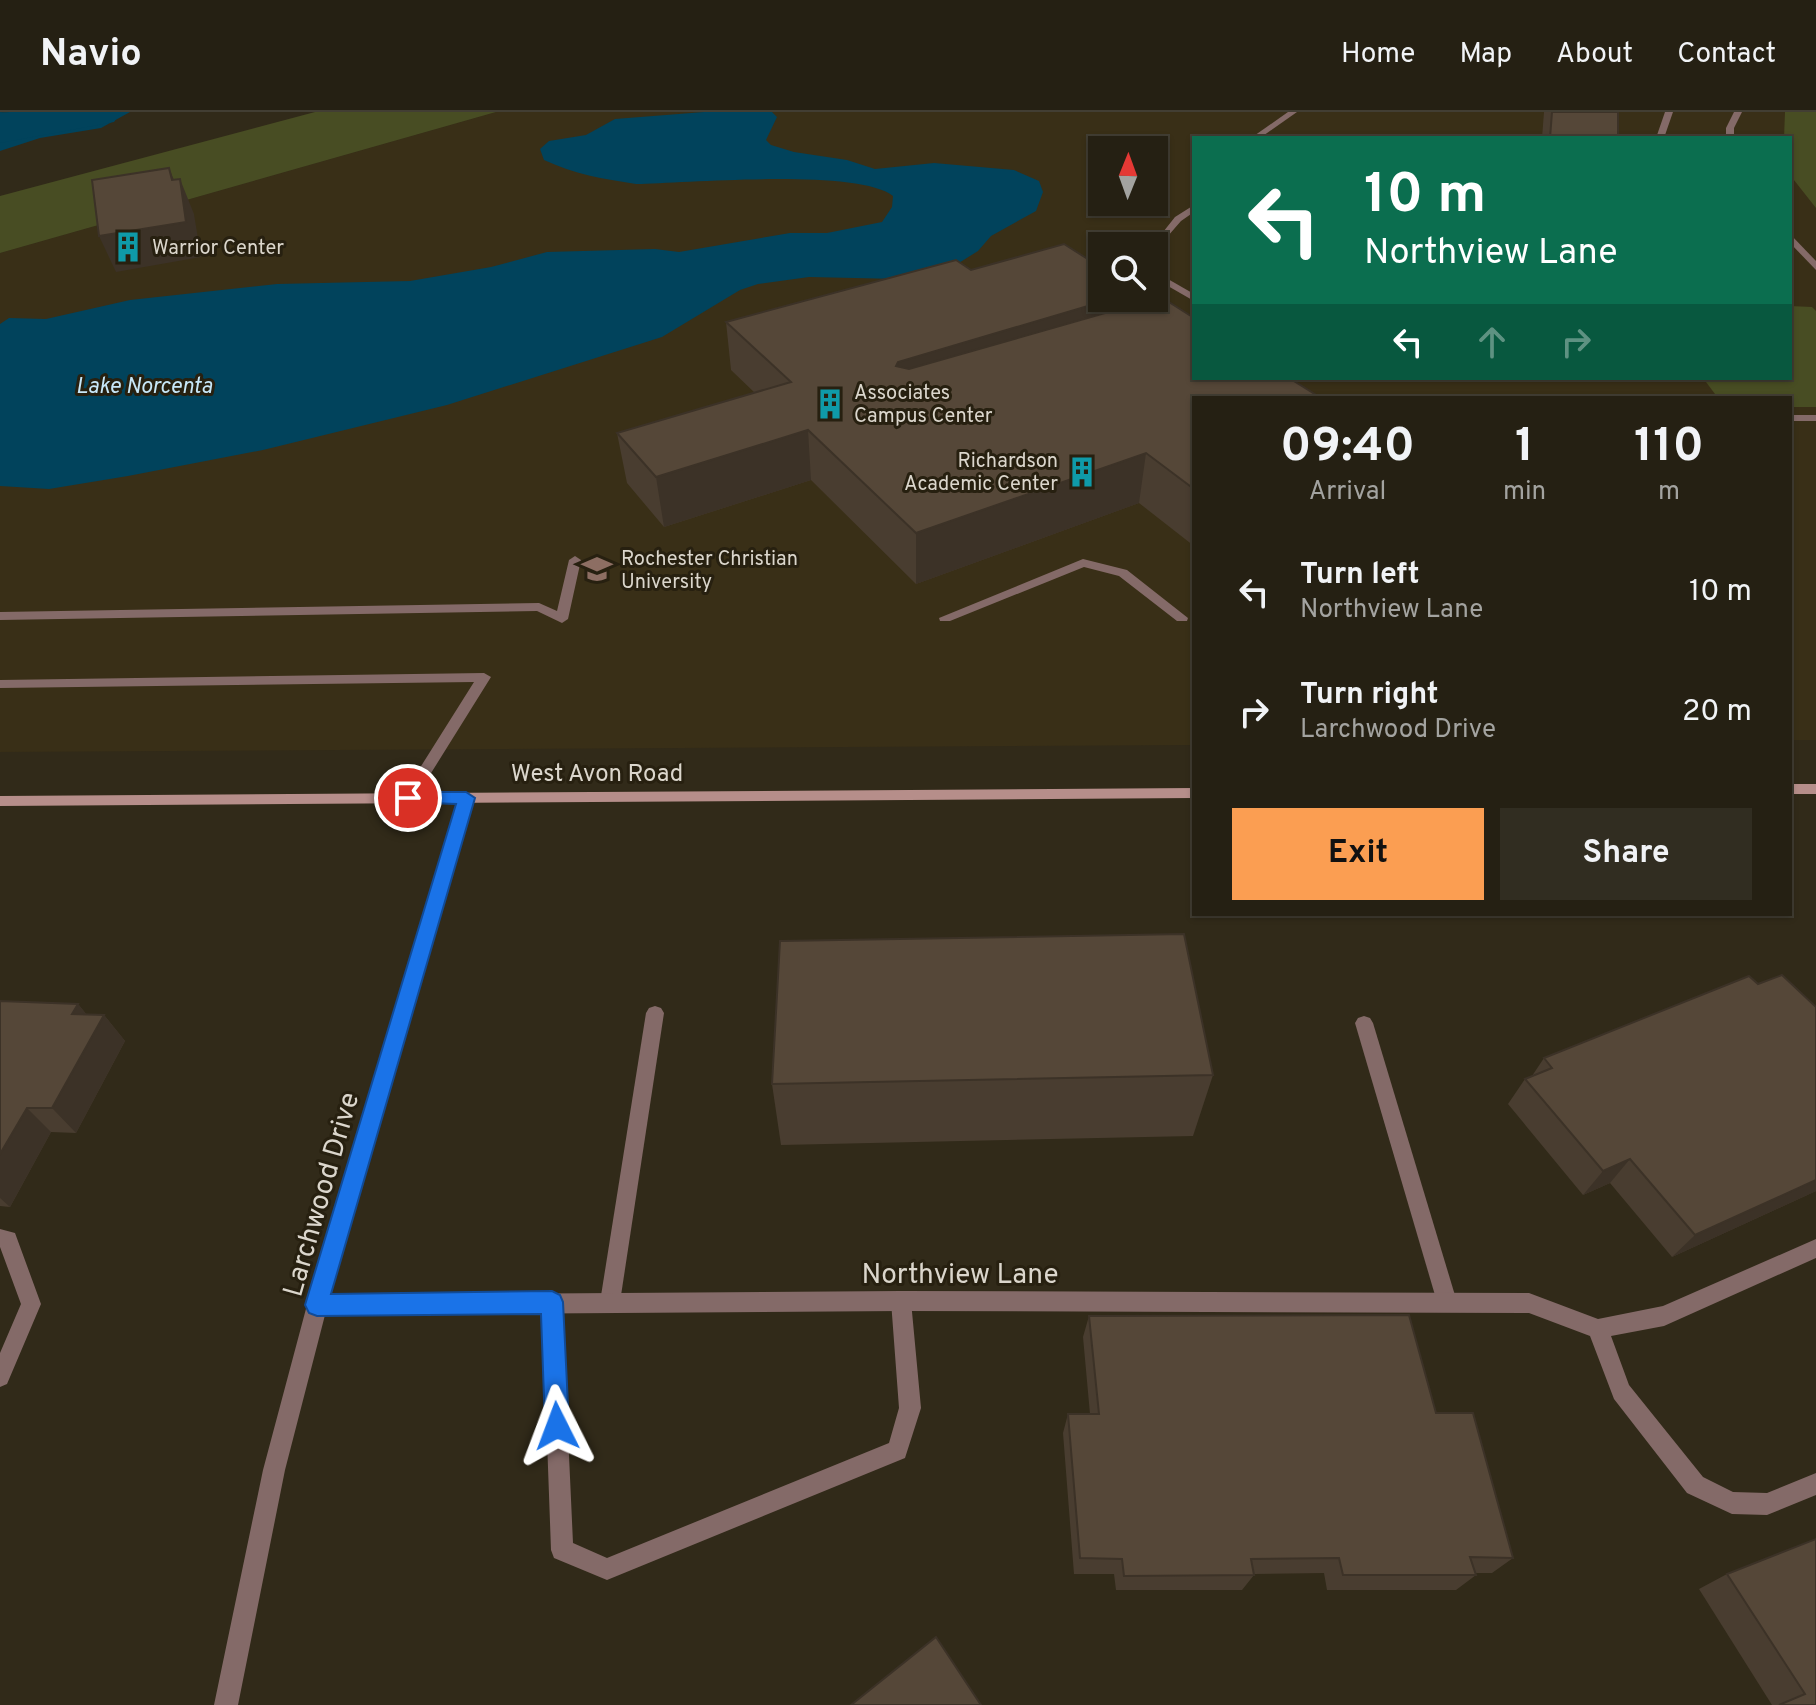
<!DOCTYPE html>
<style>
body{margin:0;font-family:Overpass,sans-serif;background:#312d21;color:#f1f3f6;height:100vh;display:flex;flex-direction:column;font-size:30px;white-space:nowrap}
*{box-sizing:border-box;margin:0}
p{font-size:26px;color:#a3a3a0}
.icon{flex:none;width:44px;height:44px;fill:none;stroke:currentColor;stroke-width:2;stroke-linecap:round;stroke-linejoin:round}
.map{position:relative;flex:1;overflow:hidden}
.details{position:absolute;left:1192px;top:284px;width:600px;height:520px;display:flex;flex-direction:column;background:#252013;border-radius:0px;box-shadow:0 2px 6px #0004,0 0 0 2px #423e33}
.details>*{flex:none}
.banner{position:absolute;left:1192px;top:24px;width:600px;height:244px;border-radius:0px;box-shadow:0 2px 6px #0004,0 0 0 2px #423e33;background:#0b6e4f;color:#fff;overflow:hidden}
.needle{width:52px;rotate:1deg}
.controls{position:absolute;left:1088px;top:24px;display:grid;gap:16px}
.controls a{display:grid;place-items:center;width:80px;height:80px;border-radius:0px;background:#252013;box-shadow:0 2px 6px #0004,0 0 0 2px #423e33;font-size:40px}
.pin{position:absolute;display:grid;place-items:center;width:68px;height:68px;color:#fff;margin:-34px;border:4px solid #fff;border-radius:50%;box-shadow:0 2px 8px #0007}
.me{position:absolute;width:88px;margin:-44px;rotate:357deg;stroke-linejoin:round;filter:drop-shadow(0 0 6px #0008)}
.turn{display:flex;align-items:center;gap:28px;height:168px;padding:0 40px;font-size:36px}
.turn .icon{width:104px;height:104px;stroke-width:2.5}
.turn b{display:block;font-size:56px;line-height:68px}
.lanes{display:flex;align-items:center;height:76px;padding:0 40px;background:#0003;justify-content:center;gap:40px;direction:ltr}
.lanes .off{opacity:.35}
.eta{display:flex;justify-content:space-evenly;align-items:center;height:136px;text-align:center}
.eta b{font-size:48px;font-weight:700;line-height:56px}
.action{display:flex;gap:16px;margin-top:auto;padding:16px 40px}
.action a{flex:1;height:92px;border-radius:0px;background:#fb9e52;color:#111;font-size:32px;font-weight:700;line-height:92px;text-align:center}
.action a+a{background:#312d21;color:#f1f3f6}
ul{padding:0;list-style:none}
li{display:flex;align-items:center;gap:24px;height:120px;padding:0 40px}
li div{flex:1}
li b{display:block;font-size:30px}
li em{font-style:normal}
header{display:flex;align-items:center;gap:48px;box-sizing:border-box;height:112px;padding:0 40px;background:#252013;border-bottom:2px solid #423e33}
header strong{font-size:38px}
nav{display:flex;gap:44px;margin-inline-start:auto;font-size:28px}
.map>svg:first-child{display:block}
.built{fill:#392f17;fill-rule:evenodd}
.green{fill:#484d23}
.water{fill:#01435c}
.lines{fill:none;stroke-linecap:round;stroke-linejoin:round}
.river{fill:#01435c;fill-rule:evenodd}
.service{fill:#846a68;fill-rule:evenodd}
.minor{fill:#846a68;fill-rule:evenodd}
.secondary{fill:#b68e8a;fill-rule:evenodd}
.wall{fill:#493d30}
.shaded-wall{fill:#3c3227}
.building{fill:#554738;stroke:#3c3227;stroke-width:2}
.route{fill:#1a73e8;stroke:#114b97;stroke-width:2}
.labels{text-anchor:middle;stroke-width:6;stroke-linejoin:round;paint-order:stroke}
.far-poi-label{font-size:20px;fill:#dbd6cc;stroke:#272010;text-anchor:start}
.far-water-label{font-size:22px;font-style:italic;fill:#c7e7f8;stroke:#272010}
.street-label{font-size:24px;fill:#dbd6cc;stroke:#272010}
.near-street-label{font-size:28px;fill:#dbd6cc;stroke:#272010}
</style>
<header>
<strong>Navio</strong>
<nav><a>Home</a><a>Map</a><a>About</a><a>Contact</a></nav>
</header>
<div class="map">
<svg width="1816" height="1593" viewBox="0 0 1816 1593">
<rect width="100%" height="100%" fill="#312a19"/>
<path class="built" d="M496 0H1816V628H1790V286H1194V633L0 640V141ZM1194 26H1790V266H1194ZM1102 38H1154V90H1102ZM1102 134H1154V186H1102Z"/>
<g class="green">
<path d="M315 0H496L0 141V84Z"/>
<path d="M1785 0H1816V96L1790 63V26H1784Z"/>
<path d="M1790 194 1812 195 1816 199V295H1790V286H1718L1703 266H1790Z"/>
</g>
<g class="water">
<path d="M0 0 66 6 84 0H130L101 16 40 26 0 39Z"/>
<path d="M704 0H772L777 5 766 28 771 33 794 40 847 48 875 57 934 51 1014 58 1039 69 1043 80 1036 99 991 124 978 139 946 159 900 167 809 165 758 172 740 178 662 225 447 293 263 338 128 364 49 377 0 374V212L9 206 46 207 130 188 277 172 410 169 491 155 547 140 655 137 679 140 790 121H827L882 110 892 95 893 84C857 56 687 71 636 72 603 67 574 62 544 48L540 37 549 29 586 23 615 7Z"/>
</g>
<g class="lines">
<path class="river" d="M9 0H121L114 10 0 31V1Z"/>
<g class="service">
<path d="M1288 0H1297L1260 26H1251Z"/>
<path d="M1665 0H1673L1664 26H1656Z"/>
<path d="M1734 0H1742L1734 16V26H1726V16Z"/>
<path d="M1194 93V100L1181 109 1154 140V134H1152L1175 105Z"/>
<path d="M1790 122 1816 149V158L1790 131Z"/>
<path d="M1154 159 1194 182V189L1154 166Z"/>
<rect x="1790" y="303" width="26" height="6"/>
<path d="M575 444 581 448 568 507 562 511 537 499 0 508V500L539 491 557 499 569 448Z"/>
<path d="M1083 447 1127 458 1188 506 1187 509H1177L1119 464 1084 455 950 509H940L939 506Z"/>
<path d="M484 561 491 565 413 690 408 691 401 686 474 570 0 576V568Z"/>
<path d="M655 894 661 896 664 901 620 1190 617 1197 610 1200 603 1197 600 1190 646 901 649 896Z"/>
<path d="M1364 904 1370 906 1373 911 1457 1190 1454 1197 1447 1200 1440 1197 1437 1190 1355 911 1358 906Z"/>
<path d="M901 1179 908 1182 911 1189 921 1296 905 1346 607 1468 554 1446 551 1438 542 1190 545 1183 552 1180 559 1183 562 1190 573 1431 607 1446 889 1331 899 1296 891 1189 894 1182Z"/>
</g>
<g class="minor">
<path d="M466 681 473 686 330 1183 901 1179 1529 1181 1598 1207 1663 1194 1816 1127V1146L1664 1214 1611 1224 1629 1273 1703 1365 1733 1380 1767 1381 1816 1361V1383L1767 1403 1732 1402 1687 1381 1614 1287 1590 1224 1529 1201 901 1199 325 1203 285 1358 238 1593H214L263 1358 307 1193 459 686Z"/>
<path d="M0 1117 15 1121 41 1192 7 1272 0 1275V1241L21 1192 0 1135Z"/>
</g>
<g class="secondary">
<rect x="1790" y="672" width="26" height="10"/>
<path d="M1194 676V686L0 694V684Z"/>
</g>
</g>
<g class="wall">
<path d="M1544 0H1618V26H1542Z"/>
<path d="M971 158 1146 189 1194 286V434L1139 391 916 472 811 368 664 415 627 371 617 321 755 281 731 258 726 210Z"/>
<path d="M0 889 78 892 86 902 104 903 125 929 76 1021 51 1020 10 1095 0 1094Z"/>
<path d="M1544 946 1816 1079 1672 1145 1610 1071 1583 1083 1508 992 1525 967 1532 964Z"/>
<path d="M1213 963 1193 1024 781 1033 772 972Z"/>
<path d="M1089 1204 1436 1301 1513 1446 1492 1461H1475L1476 1463 1456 1478H1327L1324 1461 1254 1462V1463L1242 1478H1116L1114 1462H1074L1063 1321 1068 1302H1090L1083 1225Z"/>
<path d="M1727 1462 1816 1593H1772L1699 1477Z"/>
</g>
<g class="shaded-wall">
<path d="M169 56 184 92 180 67 194 102 201 145 116 160 99 124 172 68Z"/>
<path d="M1115 186H1146L1141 223 898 298 896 254 898 250Z"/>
<path d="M808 318 811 368 664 415 656 365Z"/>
<path d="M1146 341 1139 391 916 472V421Z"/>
<path d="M78 892 97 915 104 903 125 929 76 1021 52 996 72 902Z"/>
<path d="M27 996 51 1020 10 1095 0 1086V1042Z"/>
<path d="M1630 1047 1610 1071 1583 1083 1603 1059Z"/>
<path d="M1816 1068V1079L1672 1145 1695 1123Z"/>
</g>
<g class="building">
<path d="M1552 0H1618V26H1550Z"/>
<path d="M169 56 172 68 180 67 186 110 99 124 92 68Z"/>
<path d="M1064 132 1102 156V186H1115L898 250 896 254 909 257 1161 185 1194 206V266H1289L1321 286H1194V377L1146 341 916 421 808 318 656 365 617 321 791 270 726 210 956 148 971 158Z"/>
<path d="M1184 822 1213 963 772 972 780 829Z"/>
<path d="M1782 863 1816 895V1068L1695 1123 1630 1047 1603 1059 1525 967 1552 956 1544 946 1749 864 1758 872Z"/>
<path d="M0 889 78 892 72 902 104 903 52 996H27L0 1042Z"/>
<path d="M1409 1203 1436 1301H1473L1513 1446 1470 1445 1476 1463H1343L1339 1446 1251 1447 1254 1463 1124 1464 1122 1447 1080 1446 1068 1302H1099L1089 1204Z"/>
<path d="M1816 1427V1593H1779L1805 1582 1727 1462Z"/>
<path d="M936 1525 981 1593H851Z"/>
</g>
<path class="route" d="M408 680H466L475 686 331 1182 552 1179 560 1183 563 1190 569 1314 566 1323 557 1326 549 1323 545 1314 541 1202 317 1204 309 1201 305 1193 456 692 402 690 400 686Z"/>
<defs>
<g id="building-bare" transform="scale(2.4)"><path d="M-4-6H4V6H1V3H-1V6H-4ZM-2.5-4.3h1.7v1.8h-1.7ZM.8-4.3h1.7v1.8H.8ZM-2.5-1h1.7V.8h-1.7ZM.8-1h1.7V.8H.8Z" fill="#0f9aa8" stroke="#272010" stroke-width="2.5" paint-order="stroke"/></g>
<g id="university-bare" transform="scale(2.4)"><path d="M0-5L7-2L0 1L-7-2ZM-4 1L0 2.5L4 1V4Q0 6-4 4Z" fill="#8d6e63" stroke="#272010" stroke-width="2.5" paint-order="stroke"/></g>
</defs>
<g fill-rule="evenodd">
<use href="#building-bare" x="128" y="135"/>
<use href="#building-bare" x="830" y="292"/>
<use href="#building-bare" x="1082" y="360"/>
<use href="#university-bare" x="597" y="457"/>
</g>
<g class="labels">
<g class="far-poi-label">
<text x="152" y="142">Warrior Center</text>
<text x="854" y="287">Associates<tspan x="854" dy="23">Campus Center</tspan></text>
<text x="1058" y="355" text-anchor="end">Richardson<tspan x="1058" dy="23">Academic Center</tspan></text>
<text x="621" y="453">Rochester Christian<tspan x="621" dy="23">University</tspan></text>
</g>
<g class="far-water-label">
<text x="144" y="281">Lake Norcenta</text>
</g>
<g class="street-label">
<text x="597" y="669">West Avon Road</text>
</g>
<g class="near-street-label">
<text transform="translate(320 1082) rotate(-74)" y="10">Larchwood Drive</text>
<text x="960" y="1171">Northview Lane</text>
</g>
</g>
</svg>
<div class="controls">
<a><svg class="needle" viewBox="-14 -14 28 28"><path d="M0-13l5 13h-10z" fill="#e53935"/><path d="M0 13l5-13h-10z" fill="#a3a3a0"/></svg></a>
<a><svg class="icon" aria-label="search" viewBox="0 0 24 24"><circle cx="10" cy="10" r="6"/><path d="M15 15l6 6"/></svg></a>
</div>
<div class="pin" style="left:408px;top:686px;background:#d93025"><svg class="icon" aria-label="arrive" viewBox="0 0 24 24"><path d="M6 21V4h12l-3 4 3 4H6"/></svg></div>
<svg class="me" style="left:557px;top:1314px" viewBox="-20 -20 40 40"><path d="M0-17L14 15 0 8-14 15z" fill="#1a73e8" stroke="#fff" stroke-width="4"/></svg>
<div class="banner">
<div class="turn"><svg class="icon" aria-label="left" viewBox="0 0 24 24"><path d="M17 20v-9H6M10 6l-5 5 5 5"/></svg><div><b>10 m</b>Northview Lane</div></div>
<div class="lanes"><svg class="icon" aria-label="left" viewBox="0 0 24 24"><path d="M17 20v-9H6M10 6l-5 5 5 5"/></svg><svg class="icon off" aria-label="ahead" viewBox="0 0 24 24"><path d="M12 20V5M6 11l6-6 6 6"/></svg><svg class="icon off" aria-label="right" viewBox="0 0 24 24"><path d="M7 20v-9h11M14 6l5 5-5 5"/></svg></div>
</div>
<section class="details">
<div class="eta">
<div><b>09:40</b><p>Arrival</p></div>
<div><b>1</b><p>min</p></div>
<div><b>110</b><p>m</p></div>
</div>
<ul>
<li><svg class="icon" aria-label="left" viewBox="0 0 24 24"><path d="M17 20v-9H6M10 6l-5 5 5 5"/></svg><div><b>Turn left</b><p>Northview Lane</p></div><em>10 m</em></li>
<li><svg class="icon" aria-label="right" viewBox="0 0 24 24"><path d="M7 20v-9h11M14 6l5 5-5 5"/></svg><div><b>Turn right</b><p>Larchwood Drive</p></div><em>20 m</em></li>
</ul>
<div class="action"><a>Exit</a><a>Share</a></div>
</section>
</div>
